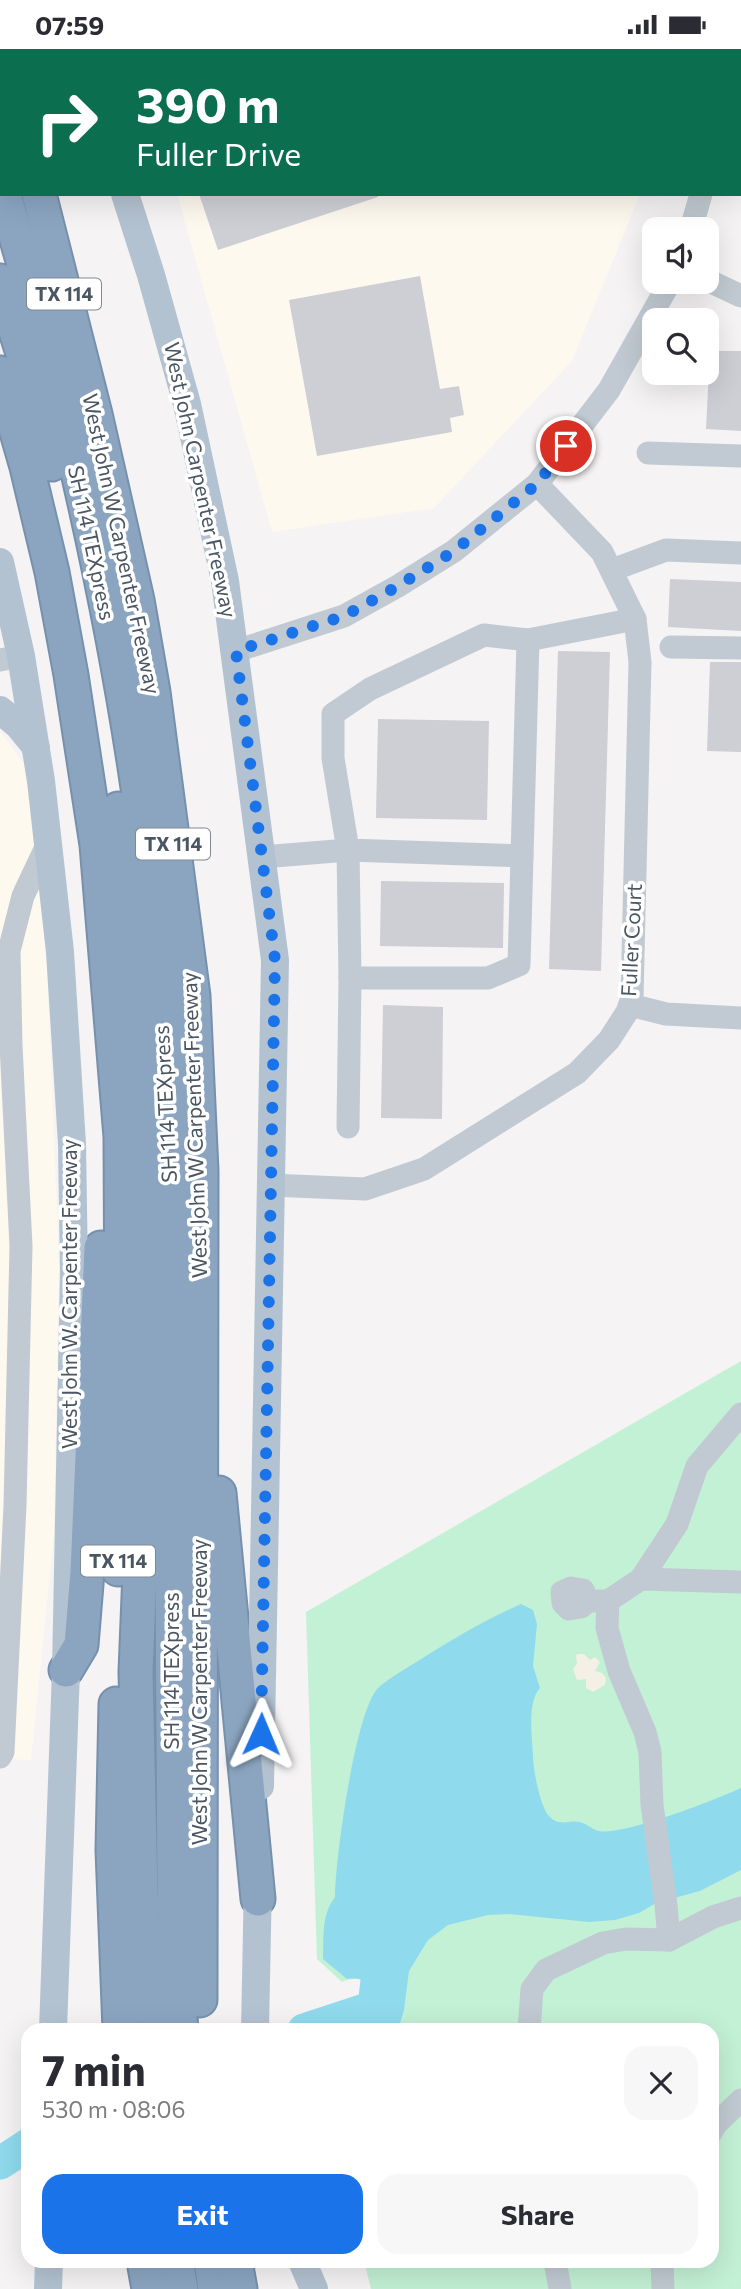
<!DOCTYPE html>
<meta charset="utf-8">
<style>
body{margin:0;font-family:Commissioner,sans-serif;background:#f7f7f7;color:#2b2b33;height:100vh;display:flex;flex-direction:column;font-size:26px;white-space:nowrap}
*{box-sizing:border-box;margin:0}
p{font-size:23px;color:#7c7c81}
.icon{flex:none;width:38px;height:38px;fill:none;stroke:currentColor;stroke-width:2;stroke-linecap:round;stroke-linejoin:round}
.map{position:relative;flex:1;overflow:hidden}
.details{position:absolute;left:21px;top:1974px;width:698px;height:245px;display:flex;flex-direction:column;background:#fff;border-radius:21px;box-shadow:0 7px 28px #0002}
.details>*{flex:none}
.guide{position:absolute;left:0px;top:0px;width:742px;height:147px;box-shadow:0 7px 28px #0002;background:#0b6e4f;color:#fff;overflow:hidden}
.buttons{position:absolute;left:642px;top:168px;display:grid;gap:14px}
.buttons a{display:grid;place-items:center;width:77px;height:77px;border-radius:14px;background:#fff;box-shadow:0 7px 28px #0002;font-size:35px}
.pin{position:absolute;display:grid;place-items:center;width:60px;height:60px;color:#fff;margin:-30px;border:4px solid #fff;border-radius:50%;box-shadow:0 2px 7px #0007}
.me{position:absolute;width:77px;margin:-38px;rotate:1deg;stroke-linejoin:round;filter:drop-shadow(0 0 5px #0008)}
.turn{display:flex;align-items:center;gap:24px;height:147px;padding:0 21px;font-size:32px}
.turn .icon{width:91px;height:91px;stroke-width:2.5}
.turn b{display:block;font-size:49px;line-height:60px}
.round{display:grid;place-items:center;flex:none;width:74px;height:74px;border-radius:21px;background:#f7f7f7}
.overview{display:flex;align-items:center;justify-content:space-between;height:119px;padding:0 21px}
h1{font-size:42px;font-weight:700;line-height:52px}
.action{display:flex;gap:14px;margin-top:auto;padding:14px 21px}
.action a{flex:1;height:80px;border-radius:21px;background:#1a73e8;color:#fff;font-size:28px;font-weight:700;line-height:80px;text-align:center}
.action a+a{background:#f7f7f7;color:#2b2b33}
.status{display:flex;justify-content:space-between;align-items:center;height:49px;padding:0 35px;background:#fff;direction:ltr}
.status svg{height:19px;fill:currentColor}
.map>svg:first-child{display:block}
.commercial{fill:#fdf9ef}
.green{fill:#c3f1d5}
.sand{fill:#f5f0e5}
.water{fill:#90daee}
.lines{fill:none;stroke-linecap:round;stroke-linejoin:round}
.river{stroke:#90daee;stroke-width:33}
.building{fill:#cdcfd5}
.highway-casing{stroke:#7690ad;stroke-width:37}
.minor{stroke:#c1cad2;stroke-width:23}
.major{stroke:#b3c2d1;stroke-width:28}
.highway{stroke:#8ba5c1;stroke-width:33}
.route{stroke:#1a73e8;stroke-width:12;stroke-dasharray:0 21.6}
.labels{text-anchor:middle;stroke-width:7;stroke-linejoin:round;paint-order:stroke}
.shield{fill:#fff;stroke:#808990;stroke-width:2}
.shield-label{font-size:19px;font-weight:bold;fill:#4a5661}
.street-label{font-size:21px;fill:#4a5661;stroke:#fff}
</style>
<div class="status"><b>07:59</b><svg viewBox="0 0 49 12"><path d="M0 12V9h3v3zM5 12V6h3v6zM10 12V3h3v9zM15 12V0h3v12zM26 1h20v11H26zM47 4h2v5h-2z"/></svg></div>
<div class="map">
<svg width="741" height="2240" viewBox="0 0 741 2240">
<rect width="100%" height="100%" fill="#f5f3f3"/>
<g class="commercial">
<path d="M137 0H668V2Z"/>
<path d="M177 145H640L572 312 434 459 272 483Z"/>
<path d="M0 682 26 717 47 914 59 1213 54 1486 31 1711 0 1710Z"/>
</g>
<path class="green" d="M741 1312V2240H371L364 2212H712V1981H369C371 1972 375 1961 375 1952 376 1933 357 1925 342 1933L317 1910 306 1563Z"/>
<path class="sand" d="M579 1605H584L590 1611 595 1608 600 1613 595 1622 602 1624 606 1629 605 1636 593 1643 586 1639V1630L577 1631 573 1620 577 1615 576 1606Z"/>
<path class="water" d="M521 1555 533 1561 537 1575 533 1617 540 1639C527 1653 532 1687 533 1706 533 1720 540 1758 549 1767 559 1778 568 1771 579 1773 586 1774 592 1780 598 1782 623 1787 715 1751 741 1739V1821L700 1842 656 1854 639 1864 615 1871 589 1873 509 1865 488 1866 448 1876 428 1891 409 1922 404 1961 398 1981H369C374 1959 384 1925 347 1930L323 1910C324 1888 321 1866 335 1848 335 1812 355 1663 378 1639 389 1629 405 1620 418 1612 451 1591 485 1571 521 1555Z"/>
<g class="lines">
<g class="river">
<path d="M304 1981 374 1958 380 1905"/>
<path d="M0 2114 28 2096"/>
</g>
</g>
<g class="building">
<path d="M199 145H378V148L218 201Z"/>
<path d="M420 227 440 340 459 337 464 366 450 369 452 383 317 407 289 251Z"/>
<path d="M710 302H741V382L706 380Z"/>
<path d="M670 530 741 533V582L668 578Z"/>
<path d="M558 602 610 603 601 922 549 920Z"/>
<path d="M710 613H741V703L707 702Z"/>
<path d="M378 670 489 672 487 771 376 769Z"/>
<path d="M381 832 504 834 503 899 380 897Z"/>
<path d="M383 956 443 958 442 1070 381 1069Z"/>
</g>
<g class="lines">
<g class="highway-casing">
<g id="highway">
<path d="M0 11 2 15"/>
<path d="M4 145C20 202 37 259 52 316 105 525 147 741 162 957 178 1196 170 1435 173 1674 174 1776 172 1879 181 1981"/>
<path d="M39 145 95 365 137 551 153 643 193 947 201 1122 200 1951"/>
<path d="M0 232 28 320 52 415"/>
<path d="M0 324 27 418 52 523 71 626 97 796 121 1088 122 1287 118 1520"/>
<path d="M118 760 127 828 146 1073 147 1347 136 1623 141 1843 148 1981"/>
<path d="M219 1444 258 1850"/>
<path d="M66 1621 81 1596 87 1523 101 1199"/>
<path d="M116 1655 113 1801 120 1981"/>
<path d="M144 2212 149 2240"/>
<path d="M176 2212 181 2240"/>
<path d="M211 2212 215 2240"/>
<path d="M235 2212 240 2240"/>
</g>
</g>
<g class="minor">
<path d="M204 2 209 0"/>
<path d="M717 2 737 0"/>
<path d="M691 180 701 145"/>
<path d="M707 231 741 247"/>
<path d="M648 404 741 407"/>
<path d="M612 521 666 501 741 504"/>
<path d="M671 598 741 599"/>
<path d="M236 602 344 567 398 537 454 502 537 435 609 341 670 233"/>
<path d="M0 611 21 607"/>
<path d="M522 807 348 801 333 709V665L370 640 484 586 528 591 635 570"/>
<path d="M262 808 348 801 350 929 348 1078"/>
<path d="M350 929H488L519 916 528 591"/>
<path d="M630 956 666 965 741 969"/>
<path d="M270 1136 365 1140 424 1120 577 1024 609 991 627 963 632 949 640 613 635 570 602 503 537 435"/>
<path d="M641 1530 677 1475 697 1417 741 1365"/>
<path d="M588 1552 583 1541 571 1539 562 1543 563 1554 569 1560 581 1558 588 1552H608"/>
<path d="M0 1708 3 1703 15 1457 21 1197 11 996 9 902 23 847 48 794"/>
<path d="M669 1891 666 1856 652 1756 650 1703 645 1683 619 1622 607 1579 608 1552 641 1530 741 1533"/>
<path d="M529 1981 532 1940 546 1921 603 1894 626 1890 669 1891 713 1868 741 1859"/>
<path d="M712 2082 716 2075 741 2051"/>
<path d="M555 2212 560 2240"/>
<path d="M662 2212 663 2240"/>
</g>
<g class="major">
<path d="M72 0 73 2"/>
<path d="M125 145 151 226 187 355 225 532 275 911 260 1737"/>
<path d="M0 513 21 607 41 732 60 903 72 1095 74 1223 66 1621 53 1981"/>
<path d="M0 661 18 676 36 698"/>
<path d="M255 1981 258 1830"/>
<path d="M302 2212 314 2240"/>
<path d="M48 2240 49 2212"/>
</g>
<use href="#highway" class="highway"/>
</g>
<g class="lines">
<path class="route" d="M261 1685 275 911 236 602 344 567 398 537 454 502 537 435 566 397"/>
</g>
<g class="labels">
<g class="shield">
<rect x="27" y="229.5" width="74" height="31" rx="5"/>
<rect x="136" y="779.5" width="74" height="31" rx="5"/>
<rect x="81" y="1496.5" width="74" height="31" rx="5"/>
</g>
<g class="shield-label">
<text x="64" y="252">TX 114</text>
<text x="173" y="802">TX 114</text>
<text x="118" y="1519">TX 114</text>
</g>
<g class="street-label">
<text transform="translate(200 431) rotate(78)" y="7">West John Carpenter Freeway</text>
<text transform="translate(91 494) rotate(78)" y="7">SH 114 TEXpress</text>
<text transform="translate(121 495) rotate(78)" y="7">West John W Carpenter Freeway</text>
<text transform="translate(632 891) rotate(-87)" y="7">Fuller Court</text>
<text transform="translate(166 1055) rotate(-93)" y="7">SH 114 TEXpress</text>
<text transform="translate(195 1076) rotate(-92)" y="7">West John W Carpenter Freeway</text>
<text transform="translate(70 1245) rotate(-90)" y="7">West John W. Carpenter Freeway</text>
<text transform="translate(172 1622) rotate(-90)" y="7">SH 114 TEXpress</text>
<text transform="translate(200 1643) rotate(-90)" y="7">West John W Carpenter Freeway</text>
</g>
</g>
</svg>
<div class="buttons">
<a><svg class="icon" aria-label="sound" viewBox="0 0 24 24"><path d="M4 9h4l5-4v14l-5-4H4zM17 9q2 3 0 6"/></svg></a>
<a><svg class="icon" aria-label="search" viewBox="0 0 24 24"><circle cx="10" cy="10" r="6"/><path d="M15 15l6 6"/></svg></a>
</div>
<div class="pin" style="left:566px;top:397px;background:#d93025"><svg class="icon" aria-label="arrive" viewBox="0 0 24 24"><path d="M6 21V4h12l-3 4 3 4H6"/></svg></div>
<svg class="me" style="left:261px;top:1685px" viewBox="-20 -20 40 40"><path d="M0-17L14 15 0 8-14 15z" fill="#1a73e8" stroke="#fff" stroke-width="4"/></svg>
<div class="guide">
<div class="turn"><svg class="icon" aria-label="right" viewBox="0 0 24 24"><path d="M7 20v-9h11M14 6l5 5-5 5"/></svg><div><b>390 m</b>Fuller Drive</div></div>
</div>
<section class="details">
<div class="overview"><div><h1>7 min</h1><p>530 m · 08:06</p></div><a class="round"><svg class="icon" aria-label="close" viewBox="0 0 24 24"><path d="M6 6l12 12M18 6L6 18"/></svg></a></div>
<div class="action"><a>Exit</a><a>Share</a></div>
</section>
</div>
